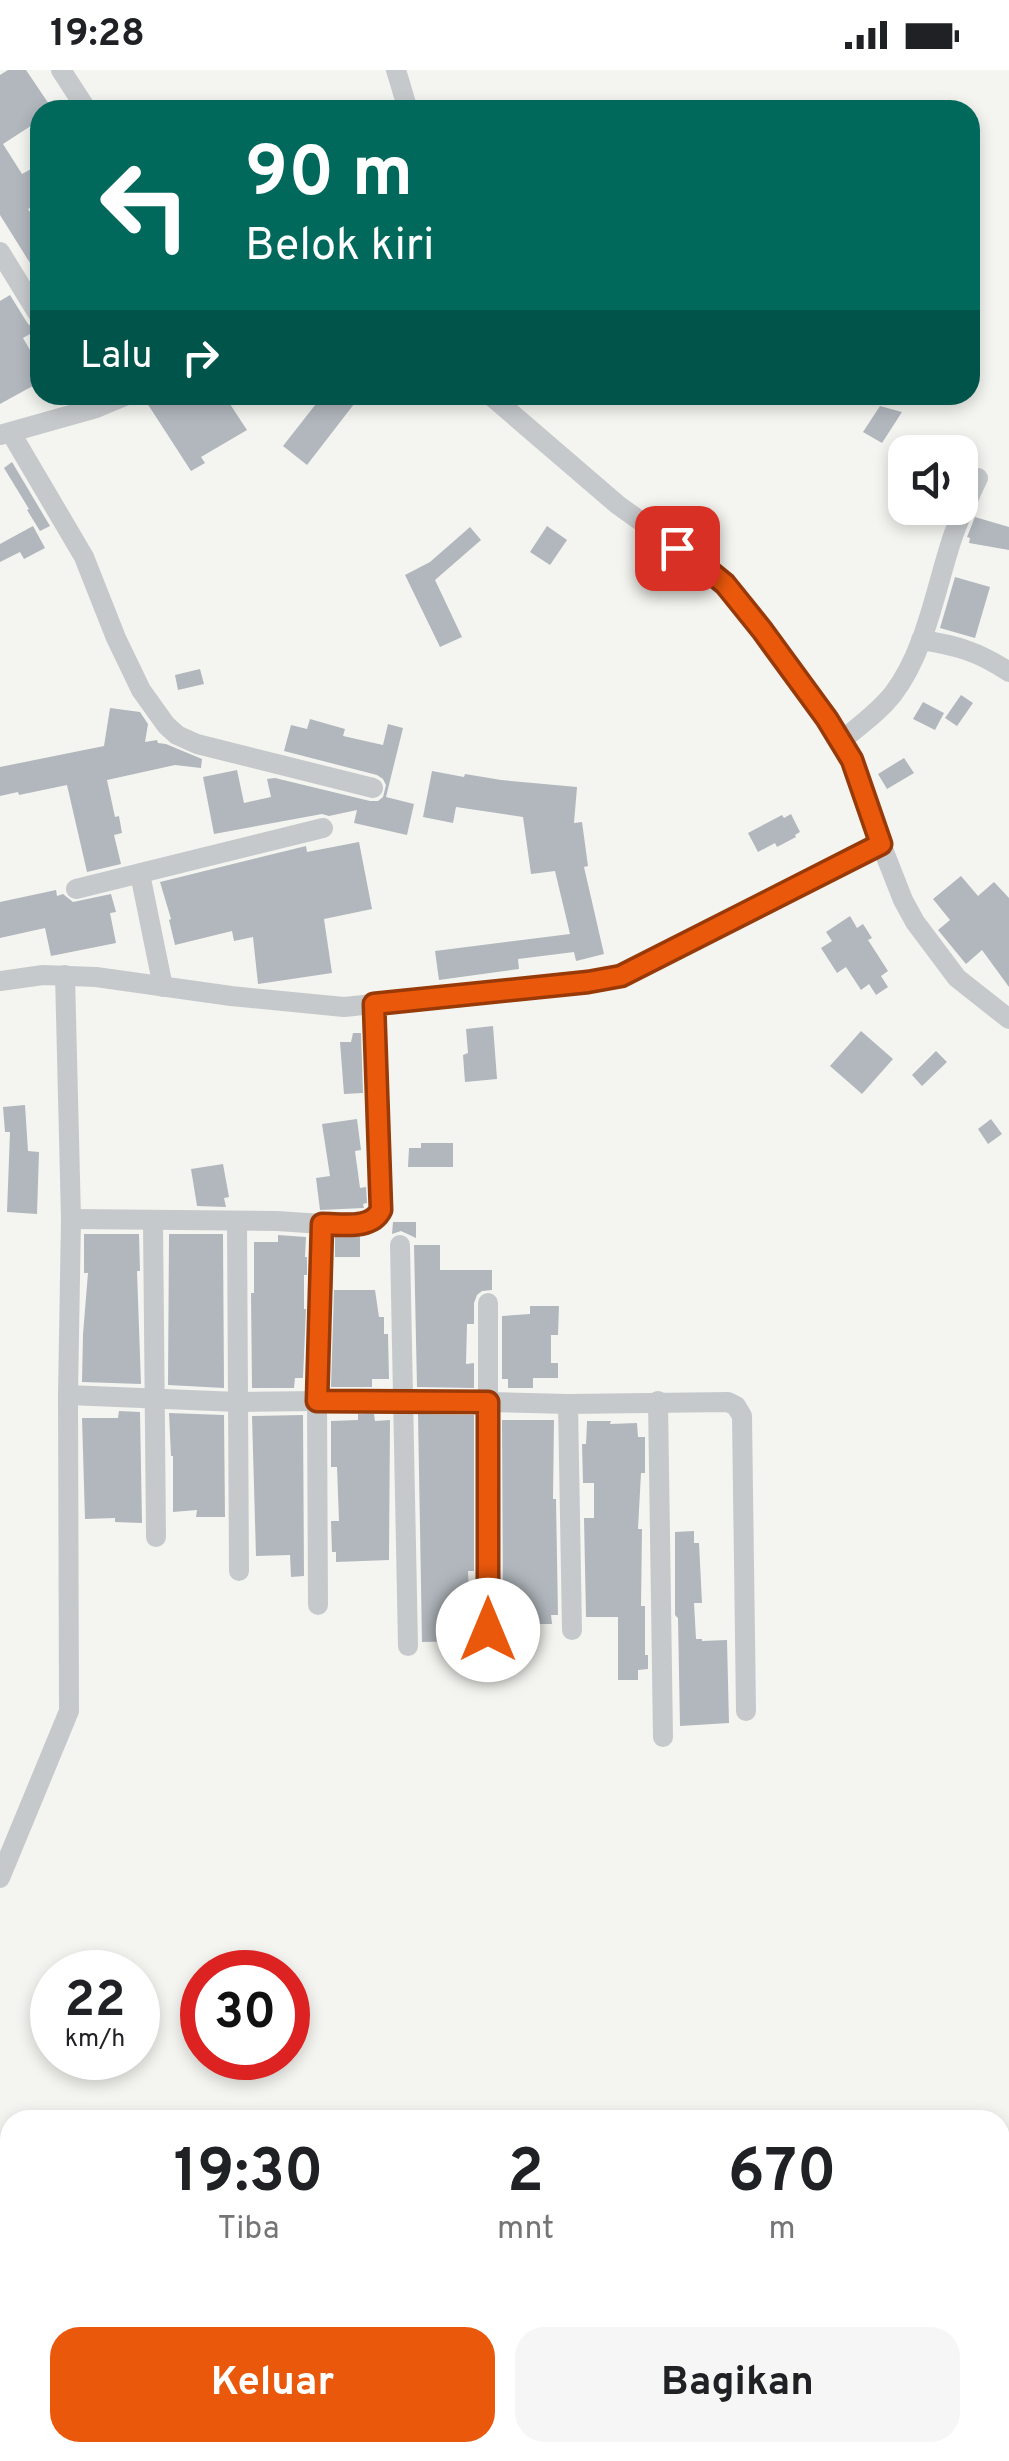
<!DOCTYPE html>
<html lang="id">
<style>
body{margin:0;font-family:Overpass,sans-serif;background:#f6f6f6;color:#202124;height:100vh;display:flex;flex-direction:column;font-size:38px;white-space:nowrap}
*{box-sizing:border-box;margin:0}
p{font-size:32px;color:#757577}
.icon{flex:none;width:55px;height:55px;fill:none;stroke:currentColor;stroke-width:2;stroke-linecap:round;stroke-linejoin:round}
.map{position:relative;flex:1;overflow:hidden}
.drawer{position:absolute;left:0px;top:2040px;width:1010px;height:352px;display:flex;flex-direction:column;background:#fff;border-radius:30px 30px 0 0;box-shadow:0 5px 15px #0003}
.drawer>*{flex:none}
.banner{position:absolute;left:30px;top:30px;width:950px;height:305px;border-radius:30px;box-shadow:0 5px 15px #0003;background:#00695c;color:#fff;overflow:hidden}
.controls{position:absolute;left:888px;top:365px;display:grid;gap:20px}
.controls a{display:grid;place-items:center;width:90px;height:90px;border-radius:20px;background:#fff;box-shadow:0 5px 15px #0003;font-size:50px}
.speed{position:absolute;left:30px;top:1880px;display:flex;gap:20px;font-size:50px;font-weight:700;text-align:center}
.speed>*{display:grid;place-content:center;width:130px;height:130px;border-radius:50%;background:#fff;box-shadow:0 5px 15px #0003;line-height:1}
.speed small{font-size:25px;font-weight:400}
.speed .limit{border:15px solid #d22;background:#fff;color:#111}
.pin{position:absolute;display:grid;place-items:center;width:85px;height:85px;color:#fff;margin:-42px;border-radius:20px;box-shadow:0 5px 15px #0006}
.me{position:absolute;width:110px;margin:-55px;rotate:0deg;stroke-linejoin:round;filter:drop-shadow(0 0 8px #0008)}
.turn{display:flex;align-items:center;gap:35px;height:210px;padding:0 50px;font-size:45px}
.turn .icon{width:130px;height:130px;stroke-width:2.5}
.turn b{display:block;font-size:70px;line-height:85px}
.then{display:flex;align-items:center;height:95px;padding:0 50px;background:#0003;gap:20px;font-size:38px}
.eta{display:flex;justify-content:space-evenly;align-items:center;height:170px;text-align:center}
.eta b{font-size:60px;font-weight:700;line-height:70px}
.primary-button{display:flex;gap:20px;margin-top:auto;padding:20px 50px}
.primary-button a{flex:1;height:115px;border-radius:30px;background:#ea580c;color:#fff;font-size:40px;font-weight:700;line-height:115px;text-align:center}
.primary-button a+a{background:#f6f6f6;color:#202124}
.status{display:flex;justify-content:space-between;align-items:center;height:70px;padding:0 50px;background:#fff;direction:ltr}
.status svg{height:28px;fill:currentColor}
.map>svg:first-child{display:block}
.building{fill:#b1b7bd}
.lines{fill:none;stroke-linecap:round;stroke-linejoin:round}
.minor{stroke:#c6c9cc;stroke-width:20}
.route-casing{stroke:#983908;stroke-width:25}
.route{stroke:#ea580c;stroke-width:18}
</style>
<div class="status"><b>19:28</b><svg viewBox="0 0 49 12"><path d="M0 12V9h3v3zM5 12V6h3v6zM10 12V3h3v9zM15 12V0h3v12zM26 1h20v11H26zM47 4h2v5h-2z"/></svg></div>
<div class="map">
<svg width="1009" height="2391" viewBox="0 0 1009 2391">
<rect width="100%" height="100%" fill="#f4f5f0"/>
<g class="building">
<path d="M8 0H26L53 40H40V50L3 74 22 104 40 94V132L28 139 40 158V209L0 145V5Z"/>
<path d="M10 225 28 254 37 260 23 268 40 297V312L0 334V231Z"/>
<path d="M158 325H224L247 360 201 387 205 393 191 401 147 333Z"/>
<path d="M323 325H361L307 395 283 376Z"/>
<path d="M880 336 902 342 882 373 863 362Z"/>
<path d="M12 392 50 456 40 461 27 440 29 439 4 398Z"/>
<path d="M975 447 1009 457V480L969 473 970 468 967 467Z"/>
<path d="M33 456 45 478 24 489 20 482 0 492V474Z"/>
<path d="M547 456 567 470 550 495 530 482Z"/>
<path d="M470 457 481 470 435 510 462 567 440 577 405 505 430 492Z"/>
<path d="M955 507 990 517 975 568 940 558Z"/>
<path d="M200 599 204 614 178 620 175 605Z"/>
<path d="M961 625 973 633 957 656 945 648Z"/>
<path d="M923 632 944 643 935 660 913 649Z"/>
<path d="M110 638 140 642 148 654 145 672 157 670 158 673 166 674 202 689 201 698 175 695 107 710 115 747 119 746 122 763 114 765 121 794 87 802 67 715 19 725 18 722 0 726V697L104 676Z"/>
<path d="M310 649 345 659 343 666 383 675 388 654 403 658 386 727 414 734 407 765 354 753 357 740 329 746 322 744 214 764 203 707 237 700 244 733 271 727 267 709 275 708 370 731H378L383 727 386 715 383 709 377 705 284 681 291 655 307 659Z"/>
<path d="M904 688 914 703 887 719 878 704Z"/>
<path d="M432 701 464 707 465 704 501 710 577 717 574 753 582 752 588 796 584 797 604 884 576 891 574 882 518 889 519 899 439 910 435 881 570 864 555 801 531 804 523 747 456 737 453 753 423 747Z"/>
<path d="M791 744 800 762 795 765 796 767 777 777 775 773 758 782 748 763 782 745 784 748Z"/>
<path d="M359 772 372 839 324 849 332 903 258 914 253 867 234 871 232 861 175 875 169 850 171 849 160 812 306 776 307 782Z"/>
<path d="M961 806 978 826 994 812 1009 828V917L982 880 966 894 938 860 950 850 933 829Z"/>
<path d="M56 820 57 826 63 824 73 832 111 824 116 842 110 843 116 873 51 886 45 858 0 868V832Z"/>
<path d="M850 846 857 858 863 854 872 868 868 870 888 901 881 906 888 917 876 925 869 914 861 920 846 897 837 903 821 878 832 871 826 862Z"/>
<path d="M493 956 497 1009 465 1012 463 985 468 983 466 959Z"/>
<path d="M861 961 893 989 862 1024 830 996Z"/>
<path d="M353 963H361L363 1023 344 1024 340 972H351Z"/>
<path d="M936 981 947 992 922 1016 912 1005Z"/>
<path d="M25 1035 28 1081 39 1082 37 1144 7 1142 10 1062H5L3 1037Z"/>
<path d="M357 1049 361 1080 355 1081 360 1118 366 1117 367 1133 363 1134 364 1138 320 1140 316 1108 330 1106 322 1054Z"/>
<path d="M991 1049 1002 1064 988 1074 978 1059Z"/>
<path d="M421 1073H453V1097H408L409 1078H421Z"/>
<path d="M223 1094 229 1127 224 1128 226 1137 197 1136 191 1099Z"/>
<path d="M393 1152H416V1168L401 1161 392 1164Z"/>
<path d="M84 1164H139L140 1201H137L141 1314 82 1312 83 1264 88 1203H84Z"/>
<path d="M169 1164H223L224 1318 168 1315Z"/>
<path d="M278 1165 306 1167 305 1187H307V1205H304V1239H306L303 1308H295L294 1318H252L251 1223H254V1172H278Z"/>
<path d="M360 1166V1187H335V1167Z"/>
<path d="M414 1175H440V1200H492V1220L482 1221 477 1225 474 1233V1254H467L466 1294 474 1293V1318L417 1317Z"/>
<path d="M334 1220H375L379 1247H384V1264H388L389 1309H372V1317H331Z"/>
<path d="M530 1236H559L558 1265H551V1293H558V1308H533V1318H508V1309H502V1246L530 1244Z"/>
<path d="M119 1341 140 1342 142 1453 115 1452V1448L85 1449 82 1348H118Z"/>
<path d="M169 1343 224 1345 225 1447H196L197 1440 173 1442V1386H171Z"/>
<path d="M358 1344H374L375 1351 390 1350 389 1490 336 1492V1482H332L331 1451H339L337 1397H331V1351L358 1350Z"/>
<path d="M418 1344 474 1345V1501H468L471 1571 422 1572Z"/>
<path d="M303 1345 304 1506 291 1507 290 1485 256 1486 252 1346Z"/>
<path d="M502 1350H554L553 1429H556L558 1545H551L552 1554H519V1542L503 1543Z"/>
<path d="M587 1351H611L610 1354 637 1353 638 1367H645V1403H641L638 1459H642L641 1536H645V1585H648V1599L638 1600V1610H618V1547H586L584 1448H594V1413H583L582 1374H586Z"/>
<path d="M694 1461V1473H699L702 1533H694L696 1569H702V1571L727 1570 729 1653 680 1656 678 1548 675 1545V1462Z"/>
</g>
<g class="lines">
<g class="minor">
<path d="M61 0 87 40"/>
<path d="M396 0 408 40"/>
<path d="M0 182 40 247"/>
<path d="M490 325 618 435 703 496 740 532 813 629 852 690 881 774 903 830 915 852 957 908 1009 949"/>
<path d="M11 363 84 487 116 568 141 620 166 655 177 665 197 674 373 718"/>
<path d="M0 365 96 338 127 325"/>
<path d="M921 570C956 575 979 582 1009 602"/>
<path d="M841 671C859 656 878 643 893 624 925 582 935 522 951 472 958 450 968 429 978 408"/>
<path d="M140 804 163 917"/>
<path d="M76 819 323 758"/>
<path d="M0 911 43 905 96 907 231 926 344 937 588 912 621 905 881 774"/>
<path d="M71 1149 277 1151 322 1154 375 1151 381 1139 374 934"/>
<path d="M153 1150 156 1467"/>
<path d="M237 1152 239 1501"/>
<path d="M400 1175 408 1576"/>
<path d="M488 1233V1560"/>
<path d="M68 1325 238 1332 403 1330 568 1334 728 1332 736 1336 742 1346 746 1641"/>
<path d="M658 1331 663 1667"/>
<path d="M568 1334 572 1560"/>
<path d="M318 1535 317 1331 322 1154"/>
<path d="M0 1808 69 1641 68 1325 71 1149 65 905"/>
<path d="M432 2382 435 2391"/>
<path d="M318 2391 319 2382"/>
</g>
</g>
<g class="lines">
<g class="route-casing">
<path id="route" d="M488 1560V1332L317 1331 322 1154C343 1154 371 1160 381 1140L374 934 588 912 621 906 881 774 852 690 827 649 762 560 725 514 703 496 677 478"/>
</g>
<use href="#route" class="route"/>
</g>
</svg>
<div class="controls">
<a><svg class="icon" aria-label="sound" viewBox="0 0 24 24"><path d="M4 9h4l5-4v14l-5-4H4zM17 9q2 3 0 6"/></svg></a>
</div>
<div class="speed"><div>22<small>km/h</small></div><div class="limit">30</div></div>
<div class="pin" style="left:677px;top:478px;background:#d93025"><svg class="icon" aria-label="arrive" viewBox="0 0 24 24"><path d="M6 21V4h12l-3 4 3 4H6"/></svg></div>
<svg class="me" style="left:488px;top:1560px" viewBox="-20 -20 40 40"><circle r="19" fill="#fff"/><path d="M0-13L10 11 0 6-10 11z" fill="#ea580c"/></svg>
<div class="banner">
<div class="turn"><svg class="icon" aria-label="left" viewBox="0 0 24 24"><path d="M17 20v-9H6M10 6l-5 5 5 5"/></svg><div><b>90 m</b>Belok kiri</div></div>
<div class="then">Lalu<svg class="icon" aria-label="right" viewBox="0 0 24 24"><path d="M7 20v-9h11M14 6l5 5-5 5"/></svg></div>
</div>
<section class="drawer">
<div class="eta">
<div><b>19:30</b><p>Tiba</p></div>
<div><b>2</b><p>mnt</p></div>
<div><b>670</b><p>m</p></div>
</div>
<div class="primary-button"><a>Keluar</a><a>Bagikan</a></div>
</section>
</div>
